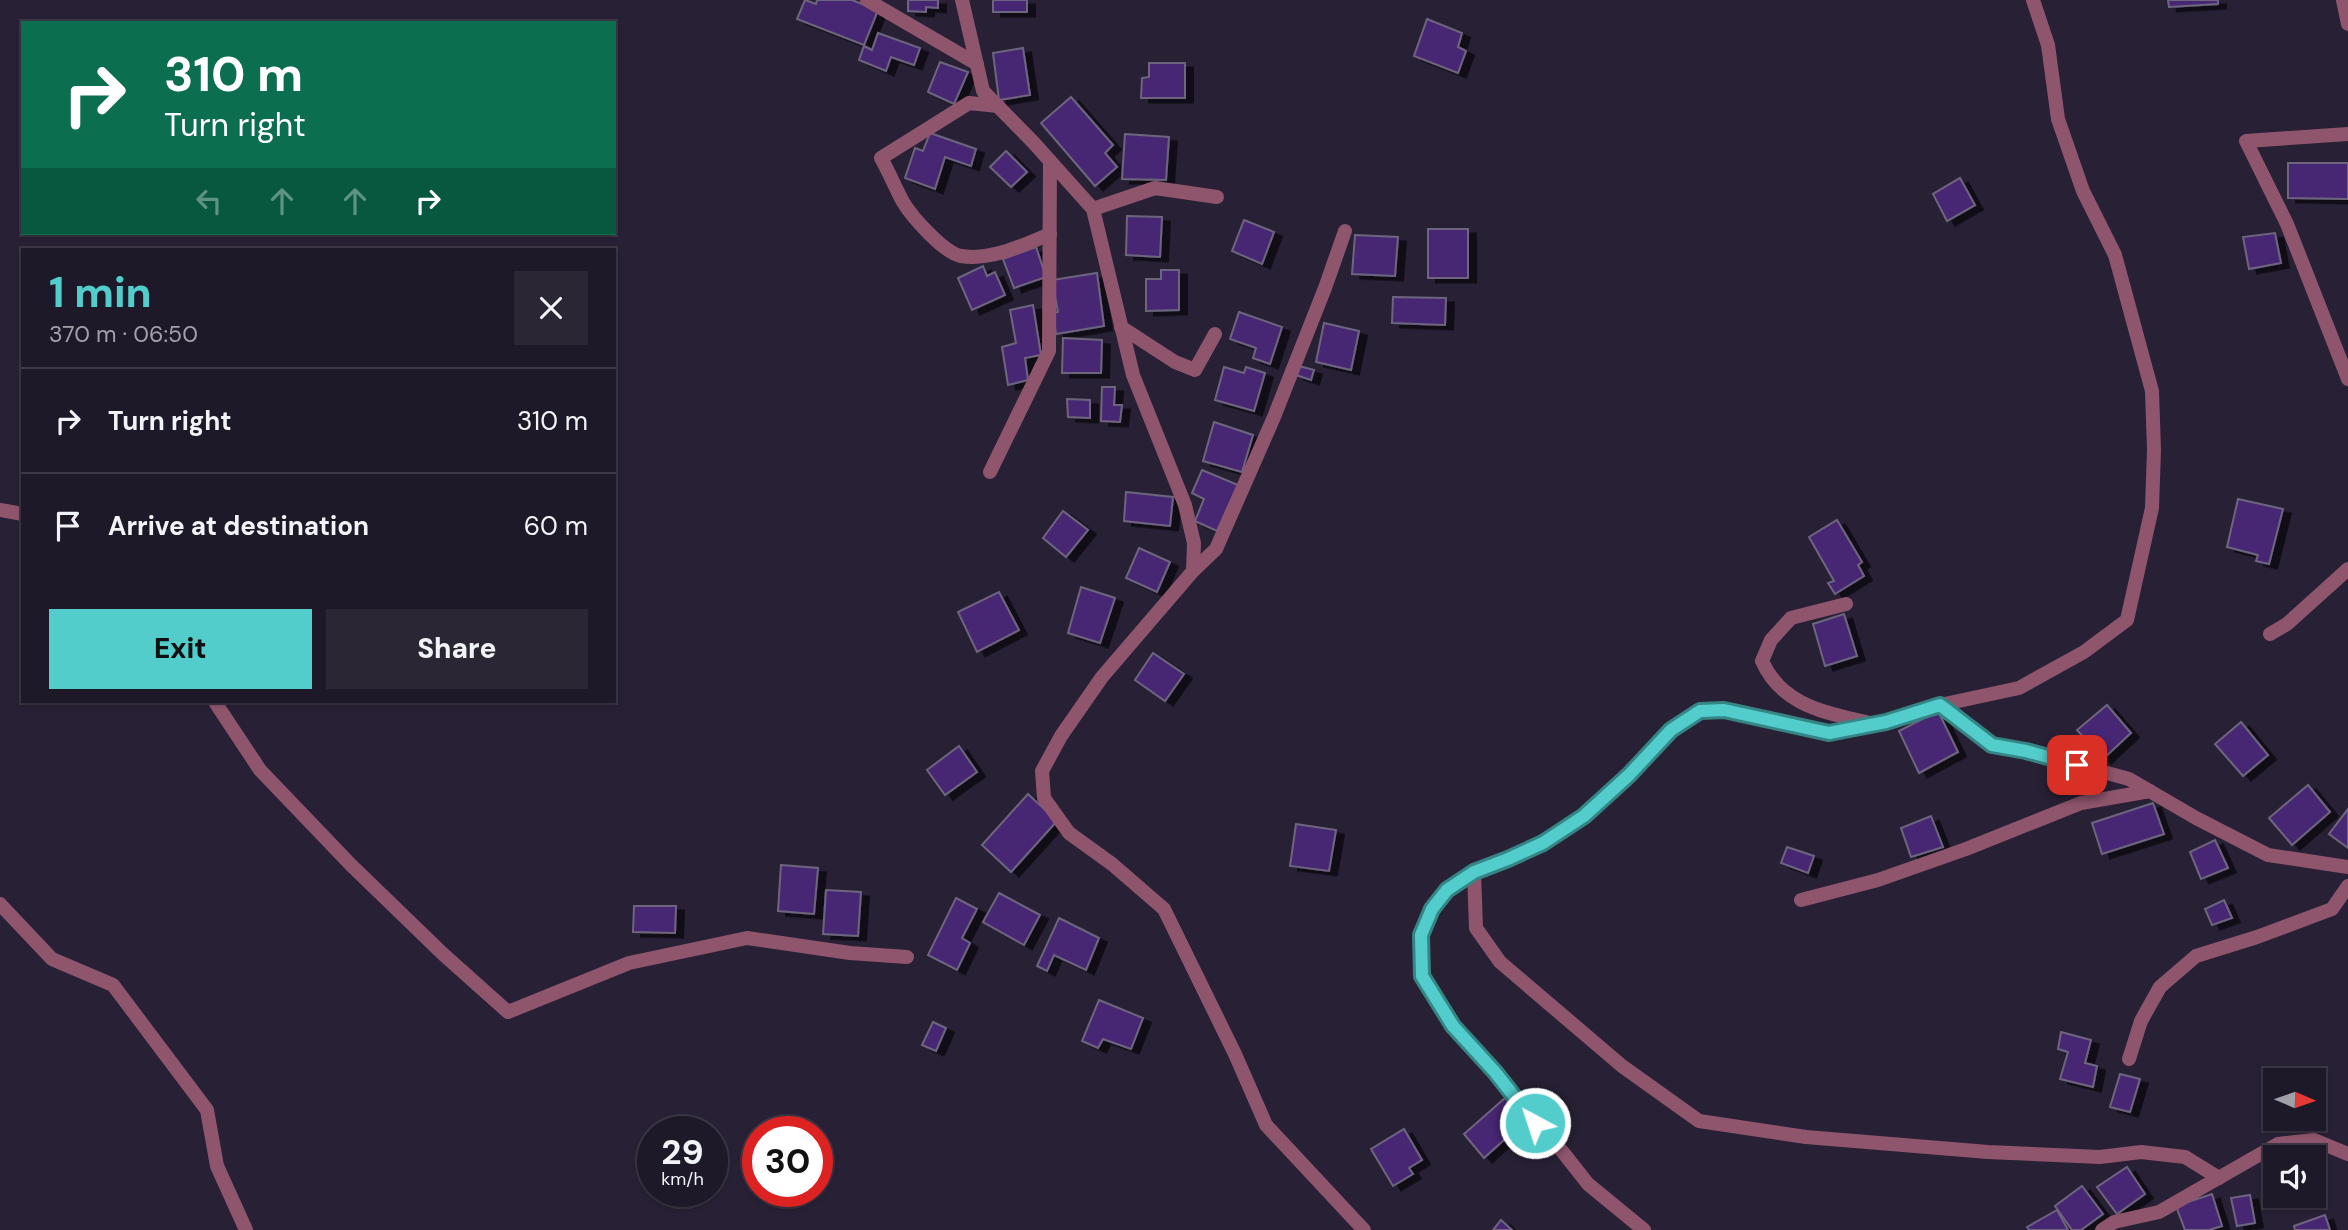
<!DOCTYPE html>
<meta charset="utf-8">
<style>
body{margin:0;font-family:"DM Sans",sans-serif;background:#2b2634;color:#f1f3f6;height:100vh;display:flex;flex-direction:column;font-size:26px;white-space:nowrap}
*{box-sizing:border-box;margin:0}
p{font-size:23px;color:#a1a0a8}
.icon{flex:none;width:38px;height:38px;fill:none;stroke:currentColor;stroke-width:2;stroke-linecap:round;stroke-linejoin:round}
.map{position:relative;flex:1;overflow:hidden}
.panel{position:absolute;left:21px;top:248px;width:595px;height:455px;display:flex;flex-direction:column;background:#1e1928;border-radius:0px;box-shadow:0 2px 5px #0004,0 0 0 2px #3c3845}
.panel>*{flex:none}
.banner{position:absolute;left:21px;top:21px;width:595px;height:214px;border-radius:0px;box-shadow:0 2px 5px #0004,0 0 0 2px #3c3845;background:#0b6e4f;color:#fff;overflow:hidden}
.needle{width:46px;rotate:92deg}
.controls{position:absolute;left:2263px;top:1068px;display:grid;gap:14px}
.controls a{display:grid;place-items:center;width:63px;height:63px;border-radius:0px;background:#1e1928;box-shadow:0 2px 5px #0004,0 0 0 2px #3c3845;font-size:35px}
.speed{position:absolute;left:637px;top:1116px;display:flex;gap:14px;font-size:35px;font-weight:700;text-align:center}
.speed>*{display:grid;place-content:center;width:91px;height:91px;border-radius:50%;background:#1e1928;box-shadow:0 2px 5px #0004,0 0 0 2px #3c3845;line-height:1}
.speed small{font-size:18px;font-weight:400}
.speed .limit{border:10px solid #d22;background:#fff;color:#111}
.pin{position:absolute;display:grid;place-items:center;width:60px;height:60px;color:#fff;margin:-30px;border-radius:14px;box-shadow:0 4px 10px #0006}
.me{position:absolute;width:77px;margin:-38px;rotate:320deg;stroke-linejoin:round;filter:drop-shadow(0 0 5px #0008)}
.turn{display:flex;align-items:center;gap:24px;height:147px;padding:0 28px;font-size:32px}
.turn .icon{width:91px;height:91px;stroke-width:2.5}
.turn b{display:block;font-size:49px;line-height:60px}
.lanes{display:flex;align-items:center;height:66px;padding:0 28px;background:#0003;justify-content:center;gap:35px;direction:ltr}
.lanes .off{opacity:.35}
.round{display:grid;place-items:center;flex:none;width:74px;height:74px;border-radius:0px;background:#2b2634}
.summary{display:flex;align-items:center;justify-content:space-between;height:119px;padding:0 28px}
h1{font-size:42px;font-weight:800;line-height:52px;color:#52cdcc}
.primary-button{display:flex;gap:14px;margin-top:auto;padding:14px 28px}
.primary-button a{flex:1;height:80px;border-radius:0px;background:#52cdcc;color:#111;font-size:28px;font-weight:800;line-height:80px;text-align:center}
.primary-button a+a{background:#2b2634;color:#f1f3f6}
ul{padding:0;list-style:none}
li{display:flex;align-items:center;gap:21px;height:105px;padding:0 28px;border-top:2px solid #3c3845}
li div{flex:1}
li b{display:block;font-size:26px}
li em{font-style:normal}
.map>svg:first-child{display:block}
.building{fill:#462773;stroke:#6d657e;stroke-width:2;filter:url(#shadow)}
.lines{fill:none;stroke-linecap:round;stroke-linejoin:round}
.street{stroke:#8f556d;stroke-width:14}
.route-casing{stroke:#358585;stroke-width:18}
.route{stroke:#52cdcc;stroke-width:12}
</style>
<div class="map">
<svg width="2348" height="1230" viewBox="0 0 2348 1230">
<defs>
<filter id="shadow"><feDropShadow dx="8" dy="4.5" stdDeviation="0" flood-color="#0009"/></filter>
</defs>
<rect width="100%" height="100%" fill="#282136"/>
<g class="building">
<path d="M805 0 816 4 817 0H852L878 10 864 45 797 19Z"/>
<path d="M908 0H938V8L926 7V12L908 11Z"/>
<rect x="993" y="0" width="34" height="12"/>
<path d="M2168 0H2218V4L2169 7Z"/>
<path d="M1427 19 1462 33 1458 47 1466 51 1458 73 1414 56Z"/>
<path d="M878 33 920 48 914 65 891 57 886 71 859 60 864 46 872 50Z"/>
<path d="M1023 48 1030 95 999 100 993 53Z"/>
<path d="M940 62 968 72 954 104 928 92Z"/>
<path d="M1149 63H1185V98H1141L1142 78 1149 77Z"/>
<path d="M1071 97 1113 145 1105 153 1117 167 1095 186 1041 123Z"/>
<path d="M930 133 976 149 971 166 945 157 935 189 905 178 915 148 923 151Z"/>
<path d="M1125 134 1169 137 1166 180 1122 179Z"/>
<path d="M1006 151 1027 172 1011 187 990 167Z"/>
<path d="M2288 163H2348V199L2288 198Z"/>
<path d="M1960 178 1975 205 1947 221 1933 194Z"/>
<path d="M1127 216 1162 217 1160 257 1126 255Z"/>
<path d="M1244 220 1274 232 1262 264 1232 251Z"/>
<rect x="1428" y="229" width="40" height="49"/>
<path d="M2275 233 2281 263 2249 269 2243 237Z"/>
<path d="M1355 235 1398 237 1395 276 1352 274Z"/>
<path d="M1036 247 1046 277 1014 288 1003 259Z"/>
<path d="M983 266 987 276 995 272 1005 295 972 310 958 278Z"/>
<path d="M1161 270H1179V310L1146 311V279H1161Z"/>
<path d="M1097 273 1104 326 1056 334 1053 313 1058 312 1052 280Z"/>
<path d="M1393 297 1446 298 1445 325 1392 323Z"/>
<path d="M1033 305 1041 355 1025 358 1028 380 1008 385 1002 347 1016 343 1010 310Z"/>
<path d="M1239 312 1282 327 1270 364 1253 358 1256 348 1230 339Z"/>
<path d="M1324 323 1359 331 1351 370 1316 362Z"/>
<path d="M1063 338 1102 340 1101 373H1062Z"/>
<path d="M1299 366 1314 370 1311 380 1296 375Z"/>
<path d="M1224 367 1244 373 1246 367 1265 373 1254 411 1215 400Z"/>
<path d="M1102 387H1115L1114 405H1122L1120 422 1101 421Z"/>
<path d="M1067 399 1090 400V418L1068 417Z"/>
<path d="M1214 422 1253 435 1242 472 1203 461Z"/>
<path d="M1202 470 1238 485 1217 531 1195 521 1204 499 1192 493Z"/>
<path d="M1126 492 1173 497 1170 526 1124 521Z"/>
<path d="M2238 499 2283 509 2269 564 2256 561 2258 555 2227 547Z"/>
<path d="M1063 511 1088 530 1066 557 1043 538Z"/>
<path d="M1837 520 1862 562 1858 565 1864 576 1835 594 1828 583 1834 581 1809 537Z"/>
<path d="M1139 548 1170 562 1157 592 1126 578Z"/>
<path d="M1081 587 1115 598 1100 643 1068 633Z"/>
<path d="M999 592 1019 630 977 652 958 612Z"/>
<path d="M1844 614 1857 656 1825 666 1813 624Z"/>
<path d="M1153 653 1184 674 1165 701 1135 680Z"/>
<path d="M2107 705 2131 733 2103 759 2077 730Z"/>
<path d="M1938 711 1958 752 1919 773 1899 731Z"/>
<path d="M2241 722 2268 755 2243 776 2215 744Z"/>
<path d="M959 746 977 772 945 795 927 770Z"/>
<path d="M2308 785 2330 812 2292 845 2269 818Z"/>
<path d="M1028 794 1057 821 1011 872 982 845Z"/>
<path d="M2153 803 2164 834 2102 854 2092 823Z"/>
<path d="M2348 809V848L2329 834Z"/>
<path d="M1931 816 1943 847 1911 857 1901 828Z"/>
<path d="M1296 824 1336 830 1329 871 1290 866Z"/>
<path d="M2215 840 2228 868 2201 879 2190 852Z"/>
<path d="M1787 847 1814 856 1808 873 1781 863Z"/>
<path d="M781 865 818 868 814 914 778 911Z"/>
<path d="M826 890 861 892 858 936 823 934Z"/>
<path d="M999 893 1040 915 1024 945 983 922Z"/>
<path d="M956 898 977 909 962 938 970 943 957 970 928 955Z"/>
<path d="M2224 900 2232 918 2212 925 2205 909Z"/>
<path d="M634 906H676L675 933 633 932Z"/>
<path d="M1059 918 1099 938 1086 970 1054 955 1047 971 1037 966Z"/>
<path d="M1099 1000 1143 1018 1131 1049 1103 1039 1098 1048 1082 1041Z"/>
<path d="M933 1022 946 1028 936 1051 922 1045Z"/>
<path d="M2061 1032 2091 1040 2085 1063 2097 1066 2093 1087 2060 1079 2068 1052 2058 1049Z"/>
<path d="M2120 1074 2140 1079 2130 1112 2110 1107Z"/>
<path d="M1505 1098 1525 1121 1484 1158 1464 1134Z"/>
<path d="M1404 1129 1422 1160 1409 1168 1413 1174 1393 1186 1371 1149Z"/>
<path d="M2127 1167 2145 1194 2117 1214 2097 1187Z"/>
<path d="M2082 1186 2103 1214 2081 1230H2072L2055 1206Z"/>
<path d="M2212 1194 2222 1226 2209 1230H2185L2176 1206Z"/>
<path d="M2250 1195 2255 1223 2237 1226 2231 1198Z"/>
<path d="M2057 1210 2068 1230H2029L2027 1227Z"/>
<path d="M2325 1215 2330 1230H2295L2294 1226Z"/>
<path d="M1501 1220 1512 1230H1493Z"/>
</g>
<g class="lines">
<g class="street">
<path d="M867 0 977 64"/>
<path d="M962 0 983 91 1033 142 1093 209 1133 375 1185 505 1194 543 1193 571"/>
<path d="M2343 0 2348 24"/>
<path d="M998 106 969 103 881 158C889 172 895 187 903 202 912 217 944 253 961 256 990 261 1024 245 1050 234"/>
<path d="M2348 134 2246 141 2287 224 2348 379"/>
<path d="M1093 209 1155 188 1217 197"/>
<path d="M1345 231 1325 288 1274 417 1216 549 1193 571 1102 677 1061 736 1042 771 1044 798 1069 833 1112 864 1164 909 1235 1054 1266 1125 1364 1230"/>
<path d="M1121 327 1175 362 1195 370 1215 334"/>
<path d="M990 472 1049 351 1050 161"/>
<path d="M0 510 23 514"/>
<path d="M1846 604 1791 618 1771 640 1762 661C1782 706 1825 712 1869 723"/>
<path d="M2270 634 2287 624 2348 569"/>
<path d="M215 702 260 770 351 865 443 954 508 1012 629 963 747 938 850 953 907 957"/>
<path d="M1940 705 2019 688 2084 652 2127 620 2152 508 2154 450 2152 391 2115 255 2083 191 2058 119 2048 45 2033 0"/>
<path d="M1474 872 1476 928 1500 962 1622 1066 1699 1121 1806 1137 1988 1152 2100 1157 2141 1152 2185 1157 2219 1178"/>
<path d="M1801 900 1878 880 1966 849 2081 803 2150 791"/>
<path d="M0 904 52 959 113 985 207 1110 217 1166 246 1230"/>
<path d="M2129 1059 2141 1021 2160 987 2196 956 2257 937 2332 909 2348 886"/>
<path d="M1644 1230 1588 1184 1562 1151 1535 1123 1495 1072 1453 1026 1422 976 1421 935 1432 910 1447 890 1474 872 1508 859 1543 843 1584 816 1629 775 1671 730 1700 711 1724 710 1829 733 1886 722 1940 705 1992 745 2026 751 2129 779 2196 818 2268 855 2348 867"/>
<path d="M2102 1230 2114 1222 2159 1212 2278 1144 2314 1140 2348 1154"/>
</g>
</g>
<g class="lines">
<g class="route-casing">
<path id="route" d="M1535 1123 1495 1072 1453 1026 1422 976 1421 935 1432 909 1447 890 1474 872 1508 859 1543 843 1584 816 1629 775 1671 730 1700 711 1724 710 1829 733 1886 722 1940 705 1992 745 2026 751 2077 765"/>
</g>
<use href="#route" class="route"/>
</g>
</svg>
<div class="controls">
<a><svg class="needle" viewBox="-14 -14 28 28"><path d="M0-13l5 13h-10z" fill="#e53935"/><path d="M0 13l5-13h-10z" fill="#a1a0a8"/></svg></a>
<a><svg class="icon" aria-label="sound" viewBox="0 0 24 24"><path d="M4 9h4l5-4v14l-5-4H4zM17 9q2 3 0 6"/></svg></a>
</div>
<div class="speed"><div>29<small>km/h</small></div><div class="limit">30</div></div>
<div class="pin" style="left:2077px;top:765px;background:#d93025"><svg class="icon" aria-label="arrive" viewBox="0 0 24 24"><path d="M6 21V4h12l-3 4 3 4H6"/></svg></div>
<svg class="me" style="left:1535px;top:1123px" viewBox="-20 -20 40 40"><circle r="17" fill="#52cdcc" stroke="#fff" stroke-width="3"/><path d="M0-11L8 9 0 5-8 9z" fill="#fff"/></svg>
<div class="banner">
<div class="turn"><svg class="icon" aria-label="right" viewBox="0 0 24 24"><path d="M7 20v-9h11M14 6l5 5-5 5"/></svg><div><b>310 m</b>Turn right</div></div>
<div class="lanes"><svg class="icon off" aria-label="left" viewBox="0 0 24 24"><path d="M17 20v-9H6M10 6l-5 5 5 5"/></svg><svg class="icon off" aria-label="ahead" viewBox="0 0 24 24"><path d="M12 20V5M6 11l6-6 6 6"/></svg><svg class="icon off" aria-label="ahead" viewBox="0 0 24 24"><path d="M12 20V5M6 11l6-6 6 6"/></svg><svg class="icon" aria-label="right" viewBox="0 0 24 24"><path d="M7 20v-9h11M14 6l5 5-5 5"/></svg></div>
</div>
<section class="panel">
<div class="summary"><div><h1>1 min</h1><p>370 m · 06:50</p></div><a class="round"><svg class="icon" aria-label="close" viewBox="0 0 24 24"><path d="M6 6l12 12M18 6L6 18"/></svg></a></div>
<ul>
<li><svg class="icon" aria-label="right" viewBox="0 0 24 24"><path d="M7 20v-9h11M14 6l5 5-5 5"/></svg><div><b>Turn right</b></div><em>310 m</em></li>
<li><svg class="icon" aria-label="arrive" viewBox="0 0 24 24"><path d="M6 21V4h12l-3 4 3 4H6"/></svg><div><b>Arrive at destination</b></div><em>60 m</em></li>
</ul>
<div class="primary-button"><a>Exit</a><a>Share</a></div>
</section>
</div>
